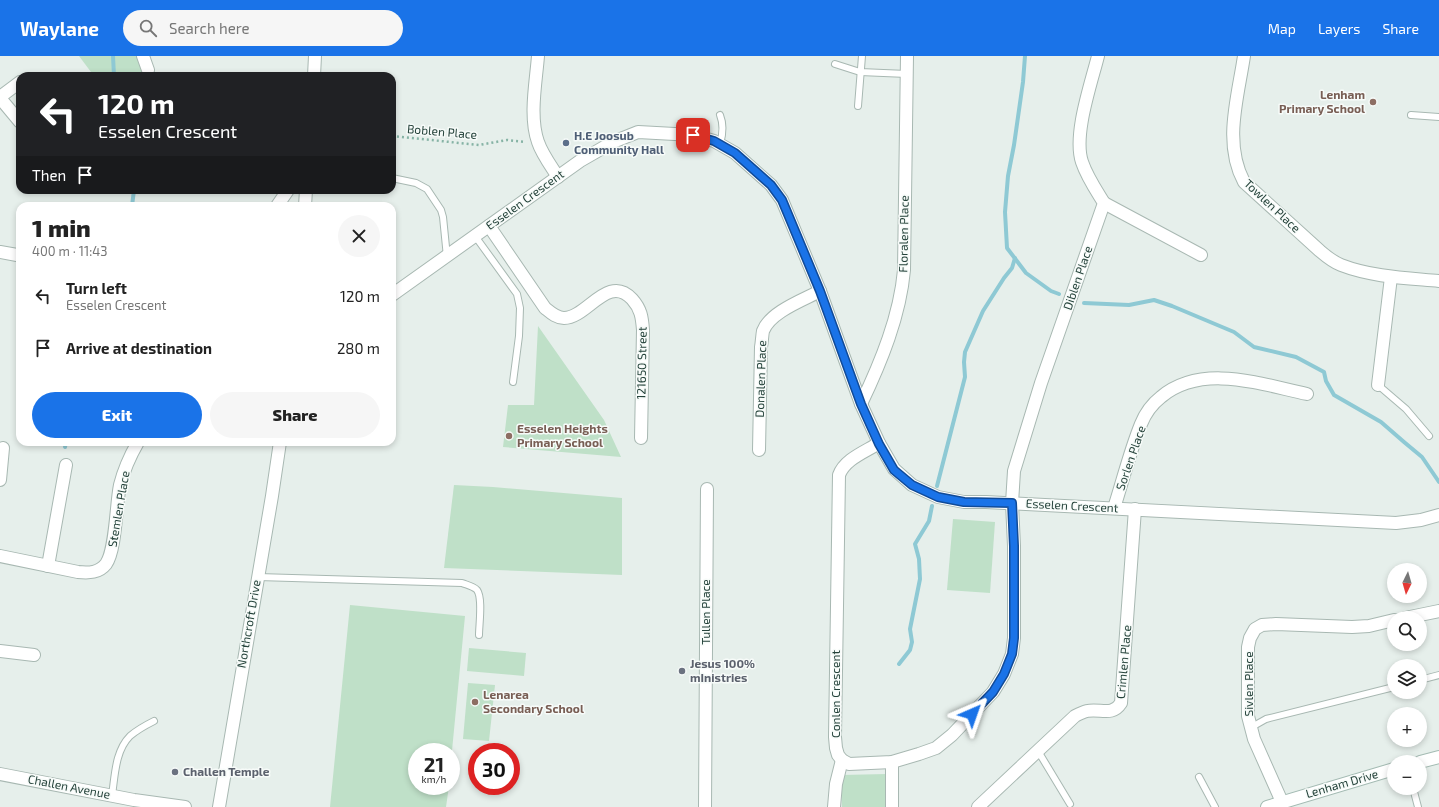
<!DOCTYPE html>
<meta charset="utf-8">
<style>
body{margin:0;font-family:"Exo 2",sans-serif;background:#f6f6f6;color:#222;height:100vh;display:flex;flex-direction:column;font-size:15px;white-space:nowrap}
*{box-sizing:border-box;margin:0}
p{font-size:13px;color:#767676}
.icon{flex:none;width:22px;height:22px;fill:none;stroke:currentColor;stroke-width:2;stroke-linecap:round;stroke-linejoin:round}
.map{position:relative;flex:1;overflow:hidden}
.side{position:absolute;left:16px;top:146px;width:380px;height:244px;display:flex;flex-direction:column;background:#fff;border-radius:12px;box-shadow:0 2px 6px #0003}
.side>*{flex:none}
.top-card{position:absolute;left:16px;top:16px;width:380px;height:122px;border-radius:12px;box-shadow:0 2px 6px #0003;background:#202124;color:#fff;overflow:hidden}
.needle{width:26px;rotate:185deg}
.buttons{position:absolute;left:1387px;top:507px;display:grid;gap:8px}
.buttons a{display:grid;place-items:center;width:40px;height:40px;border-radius:50%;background:#fff;box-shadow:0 2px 6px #0003;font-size:20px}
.speed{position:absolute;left:408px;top:687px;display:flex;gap:8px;font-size:20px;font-weight:700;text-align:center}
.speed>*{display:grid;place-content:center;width:52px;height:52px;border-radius:50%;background:#fff;box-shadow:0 2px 6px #0003;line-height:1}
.speed small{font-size:10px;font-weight:400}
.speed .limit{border:6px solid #d22;background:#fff;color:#111}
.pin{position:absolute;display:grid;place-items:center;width:34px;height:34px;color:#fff;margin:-17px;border-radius:8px;box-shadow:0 2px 6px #0006}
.me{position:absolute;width:44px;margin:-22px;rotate:43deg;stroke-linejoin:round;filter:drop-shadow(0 0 3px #0008)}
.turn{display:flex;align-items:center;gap:14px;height:84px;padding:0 16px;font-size:18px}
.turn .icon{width:52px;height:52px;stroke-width:2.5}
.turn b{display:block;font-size:28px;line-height:34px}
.then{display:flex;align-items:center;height:38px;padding:0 16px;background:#0003;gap:8px;font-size:15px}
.round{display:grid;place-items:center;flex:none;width:42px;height:42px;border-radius:21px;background:#f6f6f6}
.head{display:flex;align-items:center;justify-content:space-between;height:68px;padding:0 16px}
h1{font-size:24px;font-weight:800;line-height:30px}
.action{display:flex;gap:8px;margin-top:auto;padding:8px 16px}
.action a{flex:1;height:46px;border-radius:24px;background:#1a73e8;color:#fff;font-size:16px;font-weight:800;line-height:46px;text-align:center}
.action a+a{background:#f6f6f6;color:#222}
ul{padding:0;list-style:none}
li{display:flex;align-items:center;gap:12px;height:52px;padding:0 16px}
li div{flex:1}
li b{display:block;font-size:15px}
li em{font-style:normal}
header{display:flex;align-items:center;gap:24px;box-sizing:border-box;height:56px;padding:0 20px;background:#1a73e8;color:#fff}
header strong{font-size:19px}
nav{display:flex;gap:22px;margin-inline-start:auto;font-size:14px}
.search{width:280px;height:36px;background:#f6f6f6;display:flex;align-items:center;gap:10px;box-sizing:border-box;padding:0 14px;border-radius:22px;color:#767676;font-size:15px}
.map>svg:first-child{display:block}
.green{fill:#bfe0c8}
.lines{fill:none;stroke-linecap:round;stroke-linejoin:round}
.stream{stroke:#8ec9d4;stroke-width:4}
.lane-casing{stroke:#a8b8b2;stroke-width:8}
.street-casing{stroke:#a8b8b2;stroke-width:14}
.secondary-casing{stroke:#a4bbb3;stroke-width:14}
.path{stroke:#86b3a5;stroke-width:2.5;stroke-dasharray:2 3;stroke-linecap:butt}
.lane{stroke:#fff;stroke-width:6}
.street{stroke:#fff;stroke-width:12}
.secondary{stroke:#fff;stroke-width:12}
.route-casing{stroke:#114b97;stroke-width:10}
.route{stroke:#1a73e8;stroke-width:7}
.education-dot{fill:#8d6e63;stroke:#f7fbf9;stroke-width:1.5}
.service-dot{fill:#5c6f8a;stroke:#f7fbf9;stroke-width:1.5}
.worship-dot{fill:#6b7280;stroke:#f7fbf9;stroke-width:1.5}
.labels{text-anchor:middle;stroke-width:3;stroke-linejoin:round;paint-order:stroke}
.education-label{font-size:12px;font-weight:bold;fill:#785e54;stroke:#f7fbf9;text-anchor:start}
.street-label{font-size:12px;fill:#24423a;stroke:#f7fbf9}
.service-label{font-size:12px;font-weight:bold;fill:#4e5e75;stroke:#f7fbf9;text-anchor:start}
.worship-label{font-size:12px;font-weight:bold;fill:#5b616d;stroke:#f7fbf9;text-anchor:start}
</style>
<header>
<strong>Waylane</strong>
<div class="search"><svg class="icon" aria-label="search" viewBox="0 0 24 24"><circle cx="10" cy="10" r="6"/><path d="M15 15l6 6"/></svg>Search here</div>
<nav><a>Map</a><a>Layers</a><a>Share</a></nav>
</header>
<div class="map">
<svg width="1439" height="751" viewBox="0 0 1439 751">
<rect width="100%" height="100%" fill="#e6efeb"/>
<g class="green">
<path d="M79 0H137L144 20H94Z"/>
<path d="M538 270 604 364 621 401 503 391 508 349H534Z"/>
<path d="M454 429 493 431 622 442V519L444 512Z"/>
<path d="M953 463 995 466 990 537 947 534Z"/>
<path d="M350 549 465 560 451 705V696H417V730H449L446 751H330Z"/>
<path d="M469 592 526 597 524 620 467 615Z"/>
<path d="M468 627 495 629 489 685 463 683Z"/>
<path d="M887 718 888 751H842L841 719Z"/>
</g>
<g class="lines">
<g class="stream">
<path d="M113 0 114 20"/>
<path d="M1025 0 1023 26 1014 89 1008 120 1005 156 1007 192 1026 217 1051 235 1059 238"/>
<path d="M132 150 134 134"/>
<path d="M1084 247 1129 249 1154 244 1172 250 1234 276 1254 291 1296 301 1324 316 1326 325 1334 339 1381 366 1404 386 1422 401 1439 426"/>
<path d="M65 391 66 386"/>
<path d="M937 430 965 321 964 306 965 296 983 255 1004 222 1012 212 1015 202"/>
<path d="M899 608 910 594 912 586 910 573 920 523 919 503 915 488 929 465 932 450"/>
</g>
<g class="lane-casing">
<g id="lane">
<path d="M835 8 860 16 907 18"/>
<path d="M858 50 862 0"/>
<path d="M1411 59 1439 61"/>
<path d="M720 88C723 78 724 69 720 59"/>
<path d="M392 122 416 127 427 133 441 154 443 161 447 201"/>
<path d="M475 180 517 238 520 252 519 280 513 326"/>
<path d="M1378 329 1406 353 1429 380"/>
<path d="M258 521 462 527C467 529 473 530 477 534 483 542 479 569 479 579"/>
<path d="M1420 624 1439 619"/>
<path d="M1250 672 1266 663 1394 631"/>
<path d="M1038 695 1070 748"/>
<path d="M1199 721 1215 751"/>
<path d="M1413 732 1418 751"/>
<path d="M112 739C115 720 115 695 130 680 137 674 146 669 154 665"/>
</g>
</g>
<g class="street-casing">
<g id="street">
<path d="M143 0 148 14"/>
<path d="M538 0C536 26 529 61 538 86 542 98 551 110 558 121"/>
<path d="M1244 0C1238 41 1223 87 1244 126L1320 195C1327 201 1333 206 1341 209 1372 221 1407 222 1439 225"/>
<path d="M314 20 315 0"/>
<path d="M0 41 20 26"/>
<path d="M0 42 20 66"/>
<path d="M1104 147 1201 199"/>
<path d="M277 150 288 134"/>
<path d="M305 150 306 134"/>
<path d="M489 170 545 252C550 256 556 262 564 262 587 262 608 217 632 243 641 253 642 261 643 274L641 382"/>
<path d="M0 196 17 199"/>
<path d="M392 239 580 105 613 86 638 76 693 79 714 85 735 97 771 129 782 144 820 235 861 348 879 387 894 413 912 429 938 441 964 446H986L1396 467 1421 464 1439 459"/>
<path d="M1378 329 1391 221"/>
<path d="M861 348C881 306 900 260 904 214L907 0"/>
<path d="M879 387C865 396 845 403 839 419L835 681 836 692 838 699 842 704 849 708 892 706 919 698 936 692 952 679 993 636 1004 618 1012 598 1014 582V490L1012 447 1014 415 1041 327 1104 147C1096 134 1087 121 1082 106 1073 79 1091 28 1098 0"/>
<path d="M759 394 761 291C762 286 762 280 763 275 770 256 803 244 820 235"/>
<path d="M0 424 3 392"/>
<path d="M1114 452C1123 424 1130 395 1141 368 1145 358 1152 348 1161 341 1202 307 1260 328 1307 338"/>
<path d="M0 500 78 516C89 517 99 517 106 508 116 494 116 448 120 429 124 413 130 400 138 386"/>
<path d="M48 510 66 409"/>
<path d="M1405 562 1439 555"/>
<path d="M0 595 34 599"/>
<path d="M892 706V751"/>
<path d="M0 718 134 744 185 751"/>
<path d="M1282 746 1254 683 1248 660V591L1250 582 1255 573 1262 569 1276 568 1352 571 1369 570 1394 564"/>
<path d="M219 751 272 440 280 386"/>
<path d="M705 751 707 433"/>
<path d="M834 751 836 728 842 704"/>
<path d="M978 751 1075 660C1079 658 1083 656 1087 655 1100 652 1112 661 1121 647L1135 453"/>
</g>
</g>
<g class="secondary-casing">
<g id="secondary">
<path d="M1420 706 1439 701"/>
<path d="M1267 751 1394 713"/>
</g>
</g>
<path class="path" d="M392 80 479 89 507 84 526 86"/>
<use href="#lane" class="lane"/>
<use href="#street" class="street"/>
<use href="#secondary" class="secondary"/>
</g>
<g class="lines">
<g class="route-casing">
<path id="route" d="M693 79 714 85 735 97 771 129 782 144 820 235 861 348 879 388 894 414 912 429 938 441 964 446 1012 447 1014 490V582L1012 598 1004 618 993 636 972 658"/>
</g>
<use href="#route" class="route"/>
</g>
<g class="education-dot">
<circle cx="1373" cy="46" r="4"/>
<circle cx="509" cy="380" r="4"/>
<circle cx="475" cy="646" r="4"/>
</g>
<circle class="service-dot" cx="566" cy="87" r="4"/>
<g class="worship-dot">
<circle cx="682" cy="615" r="4"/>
<circle cx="175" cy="716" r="4"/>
</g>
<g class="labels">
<g class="education-label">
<text x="1365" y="43" text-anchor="end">Lenham<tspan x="1365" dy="14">Primary School</tspan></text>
<text x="517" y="377">Esselen Heights<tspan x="517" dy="14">Primary School</tspan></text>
<text x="483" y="643">Lenarea<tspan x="483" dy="14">Secondary School</tspan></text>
</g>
<g class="street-label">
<text transform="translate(442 76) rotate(5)" y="4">Boblen Place</text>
<text transform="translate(525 144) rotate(-36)" y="4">Esselen Crescent</text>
<text transform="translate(1272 150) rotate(43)" y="4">Towlen Place</text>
<text transform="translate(904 178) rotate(-89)" y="4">Floralen Place</text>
<text transform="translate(1078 222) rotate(-71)" y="4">Diblen Place</text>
<text transform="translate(642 307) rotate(-89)" y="4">121650 Street</text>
<text transform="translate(761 323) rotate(-88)" y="4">Donalen Place</text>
<text transform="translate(1131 402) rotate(-71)" y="4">Sorlen Place</text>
<text transform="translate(1072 450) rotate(3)" y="4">Esselen Crescent</text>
<text transform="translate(119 453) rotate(-80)" y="4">Stemlen Place</text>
<text transform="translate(706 556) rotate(-90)" y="4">Tullen Place</text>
<text transform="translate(249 568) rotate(-80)" y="4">Northcroft Drive</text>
<text transform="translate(1124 606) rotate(-85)" y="4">Crimlen Place</text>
<text transform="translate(1249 628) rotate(-90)" y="4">Sivlen Place</text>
<text transform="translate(836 638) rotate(-90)" y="4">Conlen Crescent</text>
<text transform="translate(1342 728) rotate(-16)" y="4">Lenham Drive</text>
<text transform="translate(69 731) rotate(11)" y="4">Challen Avenue</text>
</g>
<g class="service-label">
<text x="574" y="84">H.E Joosub<tspan x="574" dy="14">Community Hall</tspan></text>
</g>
<g class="worship-label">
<text x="690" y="612">Jesus 100%<tspan x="690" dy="14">mInistries</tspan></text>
<text x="183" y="720">Challen Temple</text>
</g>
</g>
</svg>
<div class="buttons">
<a><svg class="needle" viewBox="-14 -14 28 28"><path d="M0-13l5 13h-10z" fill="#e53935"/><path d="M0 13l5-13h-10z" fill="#767676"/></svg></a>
<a><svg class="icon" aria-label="search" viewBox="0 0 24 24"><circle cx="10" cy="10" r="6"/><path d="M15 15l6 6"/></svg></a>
<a><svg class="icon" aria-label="layers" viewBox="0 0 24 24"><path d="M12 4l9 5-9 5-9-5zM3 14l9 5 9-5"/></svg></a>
<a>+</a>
<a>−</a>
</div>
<div class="speed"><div>21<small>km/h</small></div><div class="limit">30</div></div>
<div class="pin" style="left:693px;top:79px;background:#d93025"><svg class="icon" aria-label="arrive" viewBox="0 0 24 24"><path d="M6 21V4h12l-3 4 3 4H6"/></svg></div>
<svg class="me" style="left:972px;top:658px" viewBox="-20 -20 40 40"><path d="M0-17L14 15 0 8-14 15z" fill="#1a73e8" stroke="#fff" stroke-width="4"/></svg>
<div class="top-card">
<div class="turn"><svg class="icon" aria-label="left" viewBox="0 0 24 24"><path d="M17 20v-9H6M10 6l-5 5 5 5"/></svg><div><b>120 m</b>Esselen Crescent</div></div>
<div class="then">Then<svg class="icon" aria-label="arrive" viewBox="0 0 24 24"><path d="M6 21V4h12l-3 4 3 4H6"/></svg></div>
</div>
<section class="side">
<div class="head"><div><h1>1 min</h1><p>400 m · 11:43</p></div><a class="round"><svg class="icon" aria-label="close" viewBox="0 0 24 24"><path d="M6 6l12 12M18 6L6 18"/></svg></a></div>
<ul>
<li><svg class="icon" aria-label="left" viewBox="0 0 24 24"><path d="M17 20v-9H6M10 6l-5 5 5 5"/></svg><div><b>Turn left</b><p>Esselen Crescent</p></div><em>120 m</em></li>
<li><svg class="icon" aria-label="arrive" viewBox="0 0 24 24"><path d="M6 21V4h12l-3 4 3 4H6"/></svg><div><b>Arrive at destination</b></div><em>280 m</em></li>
</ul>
<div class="action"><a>Exit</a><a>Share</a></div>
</section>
</div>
